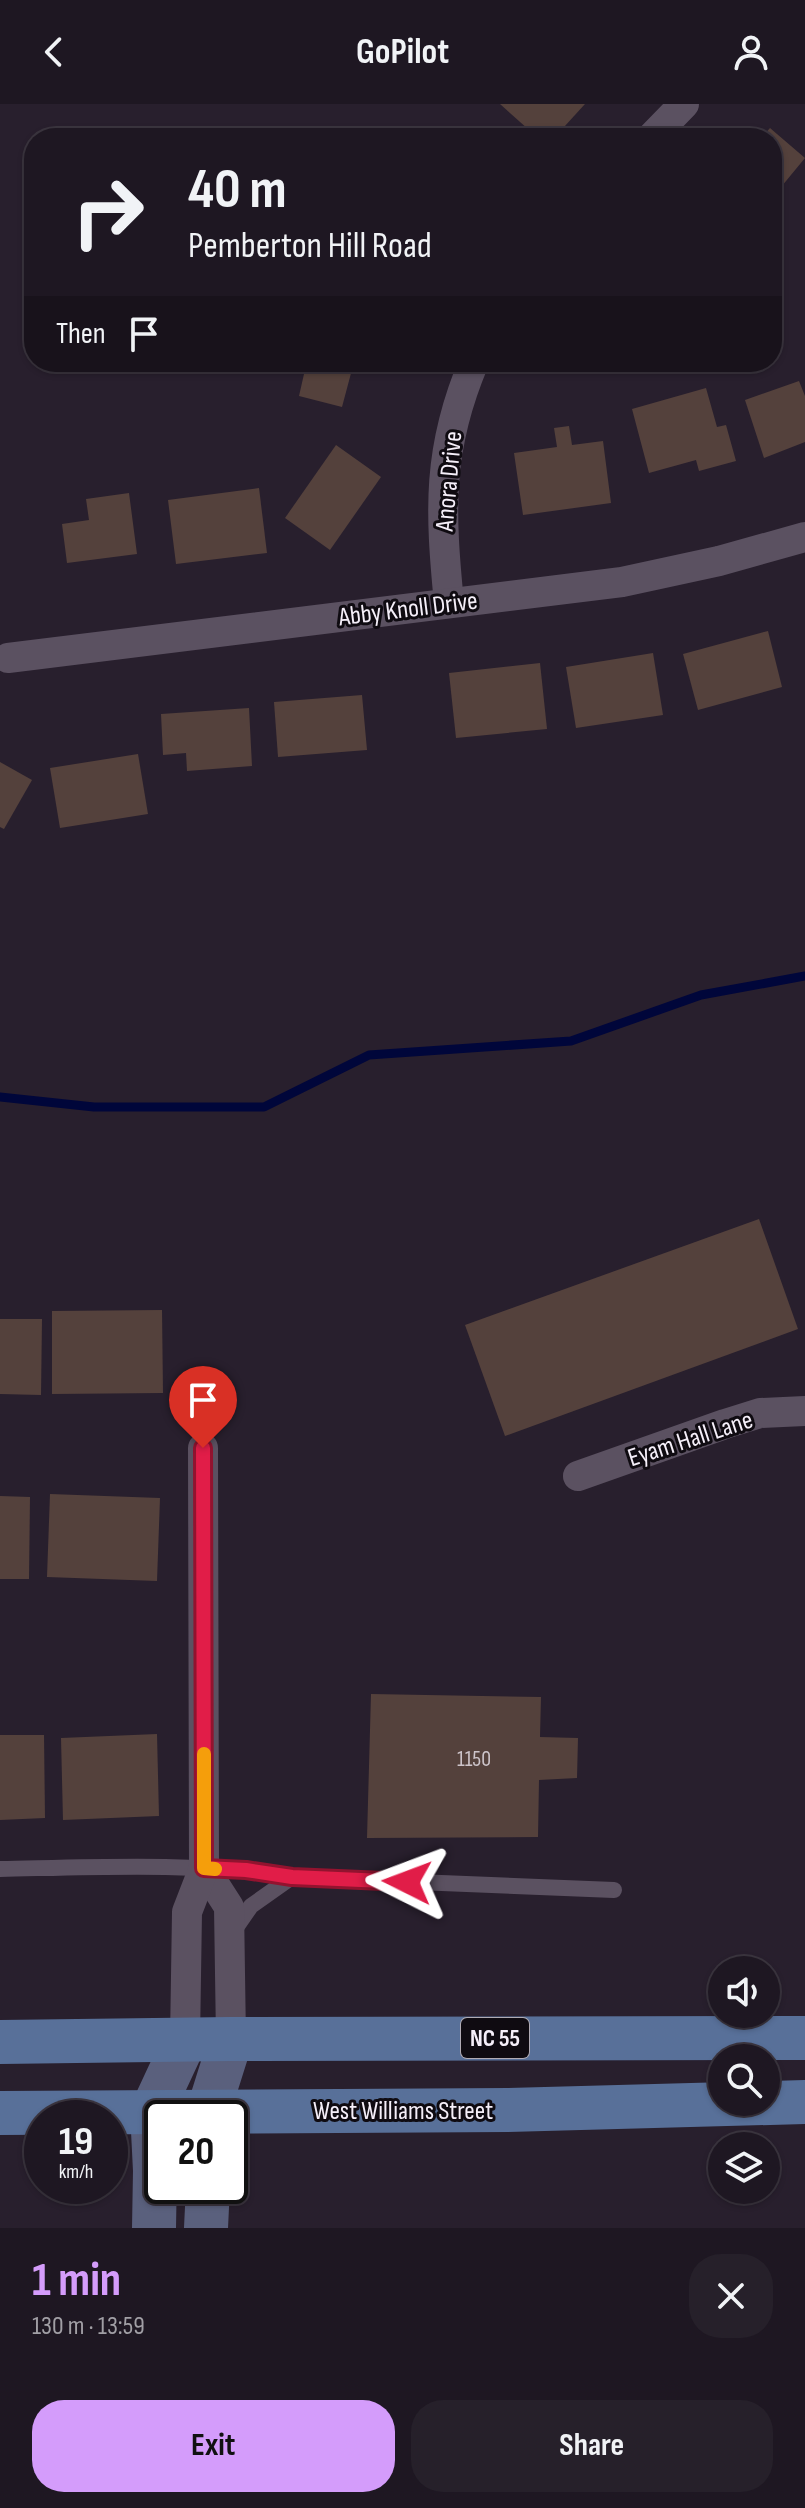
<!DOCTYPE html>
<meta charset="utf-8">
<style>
body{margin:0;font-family:"Sofia Sans Condensed",sans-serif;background:#26202a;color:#f1f3f6;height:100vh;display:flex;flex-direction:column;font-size:30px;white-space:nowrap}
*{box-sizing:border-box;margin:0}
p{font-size:26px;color:#a19fa5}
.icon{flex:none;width:44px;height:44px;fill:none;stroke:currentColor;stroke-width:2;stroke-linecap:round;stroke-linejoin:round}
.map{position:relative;height:2124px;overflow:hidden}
.drawer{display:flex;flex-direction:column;background:#1e1722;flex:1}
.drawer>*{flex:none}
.top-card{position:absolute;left:24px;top:24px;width:758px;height:244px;border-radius:32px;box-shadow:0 2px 6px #0004,0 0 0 2px #3c3640;background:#1e1722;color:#f1f3f6;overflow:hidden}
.controls{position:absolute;left:708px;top:1852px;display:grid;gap:16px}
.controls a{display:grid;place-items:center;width:72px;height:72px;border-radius:50%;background:#1e1722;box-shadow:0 2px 6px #0004,0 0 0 2px #3c3640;font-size:40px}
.speed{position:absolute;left:24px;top:1996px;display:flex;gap:16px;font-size:40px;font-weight:700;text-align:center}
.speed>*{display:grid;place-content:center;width:104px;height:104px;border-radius:50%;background:#1e1722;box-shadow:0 2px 6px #0004,0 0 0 2px #3c3640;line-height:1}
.speed small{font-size:20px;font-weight:400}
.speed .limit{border:4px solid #111;border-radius:12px;background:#fff;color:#111}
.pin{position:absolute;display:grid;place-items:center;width:68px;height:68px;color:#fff;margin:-82px -34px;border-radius:50% 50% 50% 0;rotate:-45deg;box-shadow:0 0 8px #0007}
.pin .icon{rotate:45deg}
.me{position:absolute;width:88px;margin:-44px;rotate:273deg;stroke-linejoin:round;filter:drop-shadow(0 0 6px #0008)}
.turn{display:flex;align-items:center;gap:28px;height:168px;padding:0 32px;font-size:36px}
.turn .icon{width:104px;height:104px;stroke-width:2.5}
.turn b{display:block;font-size:56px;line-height:68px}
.then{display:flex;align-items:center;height:76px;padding:0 32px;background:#0003;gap:16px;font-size:30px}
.round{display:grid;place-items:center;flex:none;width:84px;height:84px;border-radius:32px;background:#26202a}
.head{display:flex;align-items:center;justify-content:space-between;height:136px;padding:0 32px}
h1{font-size:48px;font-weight:700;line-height:60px;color:#d49cfb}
.primary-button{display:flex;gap:16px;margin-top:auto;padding:16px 32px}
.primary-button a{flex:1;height:92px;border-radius:32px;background:#d49cfb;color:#111;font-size:32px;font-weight:700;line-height:92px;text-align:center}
.primary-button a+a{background:#26202a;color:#f1f3f6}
header{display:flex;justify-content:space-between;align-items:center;height:104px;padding:0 32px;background:#1e1722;font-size:36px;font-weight:700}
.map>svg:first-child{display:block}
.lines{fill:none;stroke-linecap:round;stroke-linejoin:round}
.stream{stroke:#00063a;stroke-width:9}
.building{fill:#54413c}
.lane{stroke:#5b5161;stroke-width:16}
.street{stroke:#5b5161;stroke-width:30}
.secondary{stroke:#5a607d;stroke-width:44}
.primary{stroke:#587099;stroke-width:44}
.route-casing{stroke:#92132f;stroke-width:20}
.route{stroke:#e11d48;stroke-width:14}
.slow{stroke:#f59e0b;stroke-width:14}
.labels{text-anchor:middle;stroke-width:6;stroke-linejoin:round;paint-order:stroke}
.number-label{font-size:22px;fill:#cdc4ca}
.shield{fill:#0f0b11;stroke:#b0abb3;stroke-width:2}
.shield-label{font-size:24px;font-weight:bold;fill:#f5eff9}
.street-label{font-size:26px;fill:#f5eff9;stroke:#0f0b11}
</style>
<header><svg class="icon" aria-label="back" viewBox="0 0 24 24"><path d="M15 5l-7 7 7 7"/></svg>GoPilot<svg class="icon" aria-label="person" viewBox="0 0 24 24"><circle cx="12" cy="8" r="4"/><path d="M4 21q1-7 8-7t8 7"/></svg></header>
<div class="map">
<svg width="805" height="2124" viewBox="0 0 805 2124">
<rect width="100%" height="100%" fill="#281f2d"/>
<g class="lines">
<path class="stream" d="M0 993 94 1003H264L369 951 571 937 701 891 805 872"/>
</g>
<g class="building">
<path d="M500 0H585L554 34H538Z"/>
<path d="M770 24 805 54 772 94V34H761Z"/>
<path d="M291 258H354L342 303 299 292 304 270 289 266Z"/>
<path d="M799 277 805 292V338L764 354 745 296Z"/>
<path d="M706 284 717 323 726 321 736 357 699 367 696 356 649 369 632 305Z"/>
<path d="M569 322 572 341 603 337 611 399 523 411 514 349 557 343 554 324Z"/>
<path d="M336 341 381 373 330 446 285 414Z"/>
<path d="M259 384 267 449 176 460 168 396Z"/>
<path d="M129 389 137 450 67 459 62 420 89 416 86 395Z"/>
<path d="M768 527 782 583 698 606 683 550Z"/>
<path d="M653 549 663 611 576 624 566 563Z"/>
<path d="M540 559 547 625 456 634 449 569Z"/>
<path d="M362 591 367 646 278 653 274 598Z"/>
<path d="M249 604 252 662 187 667 186 649 163 651 161 610Z"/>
<path d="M138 650 148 710 60 724 50 664Z"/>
<path d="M0 658 32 676 4 725 0 723Z"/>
<path d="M759 1115 798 1225 505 1332 465 1221Z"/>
<path d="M162 1206 163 1289 52 1290V1207Z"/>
<path d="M0 1215H42L41 1291 0 1290Z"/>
<path d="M50 1390 160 1394 157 1477 47 1473Z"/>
<path d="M0 1392 30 1393 29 1475H0Z"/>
<path d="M371 1590 541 1593 540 1633 578 1634 577 1674 539 1676 538 1733 367 1734Z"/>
<path d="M157 1630 159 1712 63 1716 61 1634Z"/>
<path d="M0 1631H44L45 1714 0 1716Z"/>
</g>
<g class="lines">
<g class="lane">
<path d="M0 1765C97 1763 196 1758 292 1773L251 1802 233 1828"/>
<path d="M292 1773 614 1786"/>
</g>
<g class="street">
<path d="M651 34 684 0"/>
<path d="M449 499C440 407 437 345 474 258"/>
<path d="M8 554 622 478 719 457 805 433"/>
<path d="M578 1372 725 1320 760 1309 805 1307"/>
<path d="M204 1764 229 1803 231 1935"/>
<path d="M185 1936 187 1808 204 1764 203 1344"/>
</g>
<g class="secondary">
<path d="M208 2014V2008L231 1935"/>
<path d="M154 2124 155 2067 152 2007 185 1936"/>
<path d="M206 2124 208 2082"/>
</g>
<g class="primary">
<path d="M0 1938 231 1935 805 1934"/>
<path d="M0 2009 508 2006 805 1998"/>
</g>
</g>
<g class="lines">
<g class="route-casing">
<path id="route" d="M203 1344 204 1764 246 1766 292 1773 407 1778"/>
</g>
<use href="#route" class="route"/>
<path class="slow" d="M204 1650V1764L215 1765"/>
</g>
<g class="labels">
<g class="number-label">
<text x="474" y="1662">1150</text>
</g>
<rect class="shield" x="461" y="1914" width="68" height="40" rx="6"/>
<g class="shield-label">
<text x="495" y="1942">NC 55</text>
</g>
<g class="street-label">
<text transform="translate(448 377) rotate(-85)" y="9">Anora Drive</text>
<text transform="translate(408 504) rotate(-7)" y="9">Abby Knoll Drive</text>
<text transform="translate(690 1334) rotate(-18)" y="9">Eyam Hall Lane</text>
<text x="403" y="2015">West Williams Street</text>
</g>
</g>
</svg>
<div class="controls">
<a><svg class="icon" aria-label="sound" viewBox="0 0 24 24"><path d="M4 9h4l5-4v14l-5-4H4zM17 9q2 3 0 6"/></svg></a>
<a><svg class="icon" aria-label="search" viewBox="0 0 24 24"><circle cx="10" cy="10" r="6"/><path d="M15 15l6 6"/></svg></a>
<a><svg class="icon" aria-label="layers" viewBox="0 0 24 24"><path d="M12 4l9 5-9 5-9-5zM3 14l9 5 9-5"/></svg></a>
</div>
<div class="speed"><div>19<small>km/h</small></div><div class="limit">20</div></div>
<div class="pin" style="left:203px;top:1344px;background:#d93025"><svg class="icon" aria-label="arrive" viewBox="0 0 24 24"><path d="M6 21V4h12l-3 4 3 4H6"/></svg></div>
<svg class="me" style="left:407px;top:1778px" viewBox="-20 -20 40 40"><path d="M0-17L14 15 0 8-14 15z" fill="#e11d48" stroke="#fff" stroke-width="4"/></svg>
<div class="top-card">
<div class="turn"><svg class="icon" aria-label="right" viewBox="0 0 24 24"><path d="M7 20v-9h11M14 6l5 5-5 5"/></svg><div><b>40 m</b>Pemberton Hill Road</div></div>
<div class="then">Then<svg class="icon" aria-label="arrive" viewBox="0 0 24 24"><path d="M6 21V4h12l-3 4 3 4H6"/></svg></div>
</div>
</div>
<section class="drawer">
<div class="head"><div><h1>1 min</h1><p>130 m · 13:59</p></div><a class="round"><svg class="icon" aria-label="close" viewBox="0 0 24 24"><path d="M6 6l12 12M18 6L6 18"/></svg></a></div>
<div class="primary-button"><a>Exit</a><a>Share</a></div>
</section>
